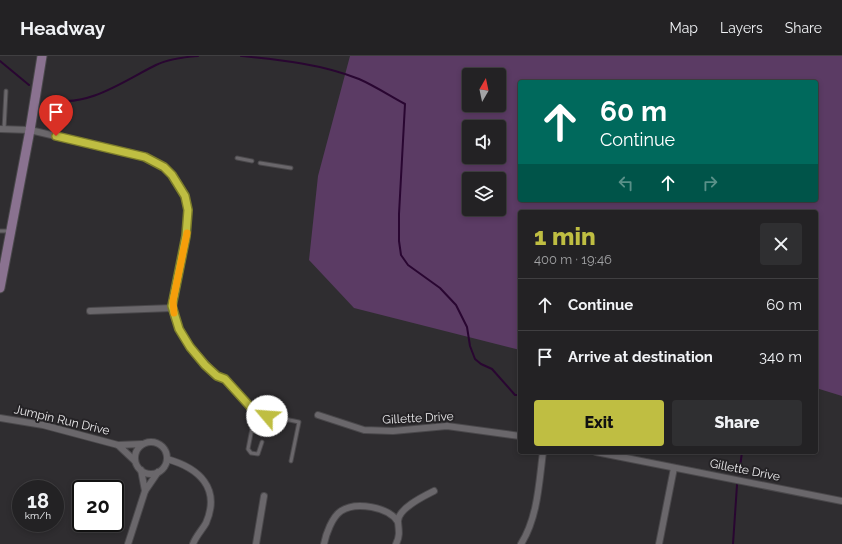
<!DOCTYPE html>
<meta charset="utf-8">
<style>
body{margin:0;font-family:Raleway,sans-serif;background:#2f2f31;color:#f1f3f6;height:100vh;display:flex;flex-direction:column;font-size:15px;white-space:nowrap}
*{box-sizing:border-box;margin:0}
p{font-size:13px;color:#a3a4a6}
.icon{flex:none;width:22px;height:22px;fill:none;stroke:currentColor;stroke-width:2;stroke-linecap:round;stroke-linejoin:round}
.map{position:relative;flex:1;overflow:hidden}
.panel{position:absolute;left:518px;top:154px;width:300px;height:244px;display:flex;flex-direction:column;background:#232224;border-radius:4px;box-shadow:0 2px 6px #0003,0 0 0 1px #403f41}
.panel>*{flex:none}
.top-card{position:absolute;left:518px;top:24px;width:300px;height:122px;border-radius:4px;box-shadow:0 2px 6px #0003,0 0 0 1px #403f41;background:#00695c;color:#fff;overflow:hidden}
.needle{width:26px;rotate:9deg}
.controls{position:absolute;left:462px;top:12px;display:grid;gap:8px}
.controls a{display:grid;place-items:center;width:44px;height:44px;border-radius:4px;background:#232224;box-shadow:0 2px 6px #0003,0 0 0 1px #403f41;font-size:20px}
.speed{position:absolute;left:12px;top:424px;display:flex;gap:8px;font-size:20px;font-weight:700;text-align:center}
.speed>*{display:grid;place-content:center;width:52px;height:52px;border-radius:50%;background:#232224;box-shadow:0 2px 6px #0003,0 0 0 1px #403f41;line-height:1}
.speed small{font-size:10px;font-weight:400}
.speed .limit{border:2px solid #111;border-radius:6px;background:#fff;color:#111}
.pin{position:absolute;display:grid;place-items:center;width:34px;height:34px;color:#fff;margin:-41px -17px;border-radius:50% 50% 50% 0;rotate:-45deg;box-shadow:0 0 4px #0007}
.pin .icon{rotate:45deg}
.me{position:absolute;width:44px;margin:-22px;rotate:297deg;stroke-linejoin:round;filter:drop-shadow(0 0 3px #0008)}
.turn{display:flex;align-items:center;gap:14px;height:84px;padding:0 16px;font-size:18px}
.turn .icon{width:52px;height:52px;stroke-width:2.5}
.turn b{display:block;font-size:28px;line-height:34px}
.lanes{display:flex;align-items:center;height:38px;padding:0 16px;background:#0003;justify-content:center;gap:20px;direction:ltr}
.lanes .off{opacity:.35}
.round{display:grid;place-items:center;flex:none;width:42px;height:42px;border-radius:4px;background:#2f2f31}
.overview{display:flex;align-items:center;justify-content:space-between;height:68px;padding:0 16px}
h1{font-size:24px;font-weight:800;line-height:30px;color:#bfbe42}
.button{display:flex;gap:8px;margin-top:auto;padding:8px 16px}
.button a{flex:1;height:46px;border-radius:4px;background:#bfbe42;color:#111;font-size:16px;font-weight:800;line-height:46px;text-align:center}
.button a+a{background:#2f2f31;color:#f1f3f6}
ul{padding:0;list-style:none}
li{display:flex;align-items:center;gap:12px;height:52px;padding:0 16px;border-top:1px solid #403f41}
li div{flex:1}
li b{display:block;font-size:15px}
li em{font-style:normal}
header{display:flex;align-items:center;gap:24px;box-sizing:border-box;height:56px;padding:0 20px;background:#232224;border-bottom:1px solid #403f41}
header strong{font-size:19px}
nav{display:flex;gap:22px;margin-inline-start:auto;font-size:14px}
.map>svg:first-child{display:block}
.green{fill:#5b3b64;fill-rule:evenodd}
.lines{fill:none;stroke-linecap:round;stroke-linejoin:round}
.stream{stroke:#290631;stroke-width:2}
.service-casing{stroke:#4a484b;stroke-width:5}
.minor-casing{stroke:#4a484b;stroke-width:8}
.secondary-casing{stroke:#4a484b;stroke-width:11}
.service{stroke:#6a676b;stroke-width:3}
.minor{stroke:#6a676b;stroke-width:6}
.secondary{stroke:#8a7290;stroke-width:9}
.route-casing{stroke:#7c7c2b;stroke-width:10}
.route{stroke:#bfbe42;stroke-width:7}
.slow{stroke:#f59e0b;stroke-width:7}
.labels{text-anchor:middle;stroke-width:4;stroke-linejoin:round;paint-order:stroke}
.street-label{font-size:12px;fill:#ebeaec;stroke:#252326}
</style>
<header>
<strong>Headway</strong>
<nav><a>Map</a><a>Layers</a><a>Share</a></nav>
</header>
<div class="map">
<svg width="842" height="488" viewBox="0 0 842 488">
<rect width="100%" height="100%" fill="#2f2d30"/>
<path class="green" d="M350 0H842V340L816 332V156H520V294L354 252 309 204 318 120ZM469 19H499V49H469ZM520 26H816V144H520ZM469 71H499V101H469ZM469 123H499V153H469Z"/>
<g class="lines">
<g class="stream">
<path d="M241 0C281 4 322 8 359 23 375 30 390 40 405 48L399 158V185L401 199 408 209 440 232 456 249 467 271 470 290 475 303 481 308 492 313 515 339H520"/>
<path d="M0 5 29 29"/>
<path d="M53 43C86 53 127 23 156 9 168 3 185 1 198 0"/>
<path d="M739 418 742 396"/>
<path d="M733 488 737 429"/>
</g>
<g class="service-casing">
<g id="service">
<path d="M4 73 6 35"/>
<path d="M237 102 252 105"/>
<path d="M260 107 291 112"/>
<path d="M0 175H10"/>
<path d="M225 323 255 357 299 366 291 405"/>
<path d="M255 357 248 393 251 397 258 398 262 386"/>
<path d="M264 376 267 360"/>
</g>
</g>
<g class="minor-casing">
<g id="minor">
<path d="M0 73 30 74 145 101 164 111 172 119 185 140 188 154 186 180 173 245 174 260 179 273 190 291 217 320 225 323"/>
<path d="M90 255 173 252"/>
<path d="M318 359 364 374 393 375 447 370 520 380"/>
<path d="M0 362 43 369 118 389"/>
<circle cx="151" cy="402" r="16"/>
<path d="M596 396 842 445"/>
<path d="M167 403C199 412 221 432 206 467 202 474 196 480 193 488"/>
<path d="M135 405 118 389 142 388"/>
<path d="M141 414 145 435 158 416"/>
<path d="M128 488 145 435"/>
<path d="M256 488 264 440"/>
<path d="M324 488C326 478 332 461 341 455 356 445 389 451 398 466"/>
<path d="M396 488C400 480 399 475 398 466 397 453 424 440 434 435"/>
<path d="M521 488C538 461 539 426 543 396"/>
<path d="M659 488 674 412"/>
</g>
</g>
<g class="secondary-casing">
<path id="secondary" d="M0 232 30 74 42 0"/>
</g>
<use href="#service" class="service"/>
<use href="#minor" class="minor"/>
<use href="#secondary" class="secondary"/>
</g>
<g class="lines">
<g class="route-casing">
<path id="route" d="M56 80 145 101 164 111 172 119 185 140 188 154 186 180 172 250 179 273 190 291 205 309 217 320 225 323 255 356 267 360"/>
</g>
<use href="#route" class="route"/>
<path class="slow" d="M174 257 173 245 187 177"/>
</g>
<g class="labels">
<g class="street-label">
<text transform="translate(418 362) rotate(-3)" y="4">Gillette Drive</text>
<text transform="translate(62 364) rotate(13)" y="4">Jumpin Run Drive</text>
<text transform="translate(745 414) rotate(11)" y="4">Gillette Drive</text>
</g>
</g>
</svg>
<div class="controls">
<a><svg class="needle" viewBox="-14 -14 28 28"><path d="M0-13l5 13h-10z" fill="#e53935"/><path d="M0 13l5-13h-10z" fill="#a3a4a6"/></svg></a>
<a><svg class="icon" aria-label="sound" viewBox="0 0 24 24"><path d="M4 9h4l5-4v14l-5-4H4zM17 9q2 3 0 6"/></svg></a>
<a><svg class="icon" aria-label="layers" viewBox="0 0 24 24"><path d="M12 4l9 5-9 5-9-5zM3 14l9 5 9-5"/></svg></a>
</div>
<div class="speed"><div>18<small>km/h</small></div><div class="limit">20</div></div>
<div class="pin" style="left:56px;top:80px;background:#d93025"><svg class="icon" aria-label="arrive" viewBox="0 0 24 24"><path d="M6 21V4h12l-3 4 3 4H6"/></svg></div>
<svg class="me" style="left:267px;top:360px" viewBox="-20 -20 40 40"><circle r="19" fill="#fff"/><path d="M0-13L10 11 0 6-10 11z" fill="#bfbe42"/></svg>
<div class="top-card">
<div class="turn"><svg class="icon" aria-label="ahead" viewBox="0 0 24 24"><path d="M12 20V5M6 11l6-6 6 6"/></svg><div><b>60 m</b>Continue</div></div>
<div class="lanes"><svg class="icon off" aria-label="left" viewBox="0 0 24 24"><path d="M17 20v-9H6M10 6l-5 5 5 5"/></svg><svg class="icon" aria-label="ahead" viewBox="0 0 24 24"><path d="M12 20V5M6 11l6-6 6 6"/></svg><svg class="icon off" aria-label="right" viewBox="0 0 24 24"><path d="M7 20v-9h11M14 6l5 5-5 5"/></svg></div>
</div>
<section class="panel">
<div class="overview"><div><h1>1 min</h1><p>400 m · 19:46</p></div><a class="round"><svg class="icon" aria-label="close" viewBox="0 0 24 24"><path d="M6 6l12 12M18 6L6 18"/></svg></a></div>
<ul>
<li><svg class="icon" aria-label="ahead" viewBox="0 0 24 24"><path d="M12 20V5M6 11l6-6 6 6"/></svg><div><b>Continue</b></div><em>60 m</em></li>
<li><svg class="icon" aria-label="arrive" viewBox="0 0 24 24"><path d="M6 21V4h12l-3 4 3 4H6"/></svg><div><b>Arrive at destination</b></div><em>340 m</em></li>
</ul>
<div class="button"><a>Exit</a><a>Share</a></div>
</section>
</div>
